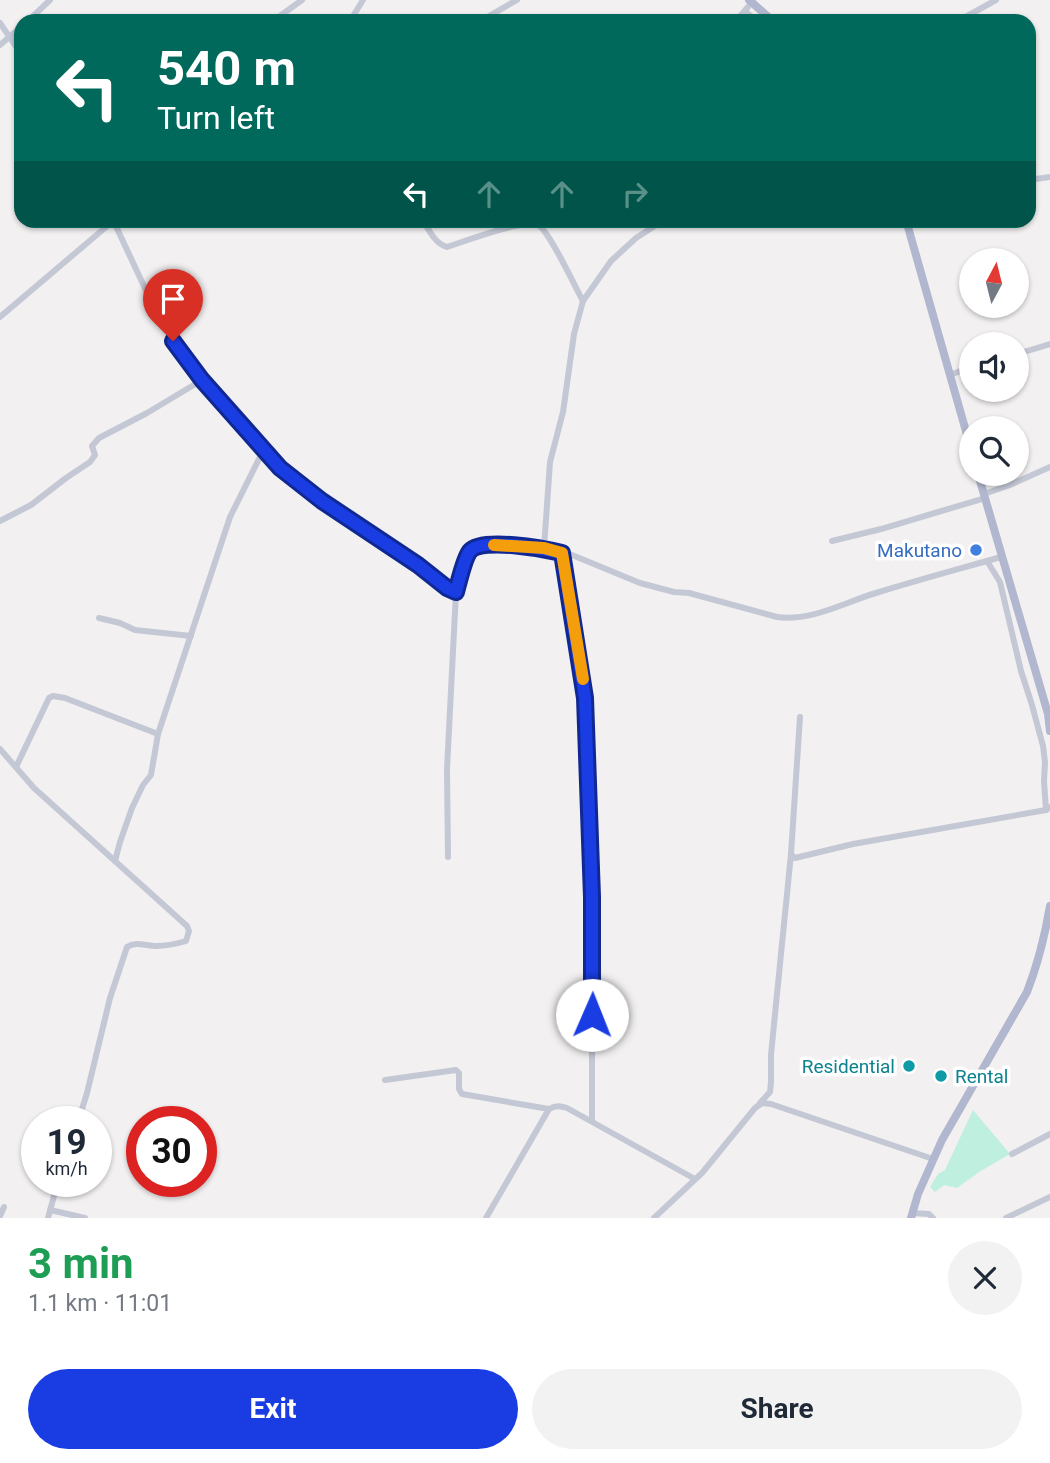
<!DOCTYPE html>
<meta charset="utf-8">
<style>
body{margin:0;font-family:Roboto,sans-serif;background:#f2f2f3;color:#1f2937;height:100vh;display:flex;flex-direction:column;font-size:26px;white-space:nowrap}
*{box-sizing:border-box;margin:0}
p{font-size:23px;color:#747a83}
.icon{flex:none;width:38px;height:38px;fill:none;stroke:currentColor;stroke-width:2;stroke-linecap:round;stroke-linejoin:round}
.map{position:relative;height:1218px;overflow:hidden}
.side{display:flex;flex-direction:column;background:#fff;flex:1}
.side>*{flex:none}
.hud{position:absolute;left:14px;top:14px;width:1022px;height:214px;border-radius:21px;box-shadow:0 2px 5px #0004;background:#00695c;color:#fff;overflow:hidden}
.needle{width:46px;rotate:7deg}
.fabs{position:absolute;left:959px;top:248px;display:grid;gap:14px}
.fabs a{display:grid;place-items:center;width:70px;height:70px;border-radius:50%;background:#fff;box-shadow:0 2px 5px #0004;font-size:35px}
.speed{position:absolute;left:21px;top:1106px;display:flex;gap:14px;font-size:35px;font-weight:700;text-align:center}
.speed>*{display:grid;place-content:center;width:91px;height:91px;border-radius:50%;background:#fff;box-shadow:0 2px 5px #0004;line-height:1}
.speed small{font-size:18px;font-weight:400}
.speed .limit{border:10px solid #d22;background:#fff;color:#111}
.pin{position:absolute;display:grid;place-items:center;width:60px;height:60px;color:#fff;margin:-72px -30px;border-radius:50% 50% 50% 0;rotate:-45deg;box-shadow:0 0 7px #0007}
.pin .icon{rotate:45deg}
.me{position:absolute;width:77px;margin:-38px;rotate:1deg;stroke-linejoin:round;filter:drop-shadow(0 0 5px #0008)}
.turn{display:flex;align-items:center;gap:24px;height:147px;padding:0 28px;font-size:32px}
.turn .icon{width:91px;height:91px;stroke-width:2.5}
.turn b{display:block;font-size:49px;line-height:60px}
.lanes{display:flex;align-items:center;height:66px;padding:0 28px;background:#0003;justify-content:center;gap:35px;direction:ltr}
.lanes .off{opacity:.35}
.round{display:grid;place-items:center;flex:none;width:74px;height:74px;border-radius:37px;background:#f2f2f3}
.headline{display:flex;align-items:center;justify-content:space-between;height:119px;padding:0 28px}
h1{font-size:42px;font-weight:700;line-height:52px;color:#1e9e55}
.button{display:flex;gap:14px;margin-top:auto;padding:14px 28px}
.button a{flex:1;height:80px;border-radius:42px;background:#193de3;color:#fff;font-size:28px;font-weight:700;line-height:80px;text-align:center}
.button a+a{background:#f2f2f3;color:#1f2937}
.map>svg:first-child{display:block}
.green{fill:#bfefde}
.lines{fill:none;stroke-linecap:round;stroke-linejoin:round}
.minor{stroke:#c4c8d5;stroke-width:6}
.major{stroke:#b0b7ce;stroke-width:8}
.route-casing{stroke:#102894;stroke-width:18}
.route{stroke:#193de3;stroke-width:12}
.slow{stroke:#f59e0b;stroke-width:12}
.shop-dot{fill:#3f7fe0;stroke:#fff;stroke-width:2.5}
.culture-dot{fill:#0f9aa8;stroke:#fff;stroke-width:2.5}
.labels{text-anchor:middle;stroke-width:7;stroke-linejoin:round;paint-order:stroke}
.shop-label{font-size:19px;fill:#366cbe;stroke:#fff;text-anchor:end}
.culture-label{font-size:19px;fill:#0d838f;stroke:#fff;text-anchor:end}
</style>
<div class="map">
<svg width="1050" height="1218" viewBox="0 0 1050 1218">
<rect width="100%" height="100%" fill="#f2f0f0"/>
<path class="green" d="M973 1110 1010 1154 979 1172 957 1188 944 1185 935 1192 930 1187 938 1174 945 1170Z"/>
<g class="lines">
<g class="minor">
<path d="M745 11 756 21"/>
<path d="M489 16 517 0"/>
<path d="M28 21 50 0"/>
<path d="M273 21 302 0"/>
<path d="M350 21 363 0"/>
<path d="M736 21 753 1"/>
<path d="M958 21 996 0"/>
<path d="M0 23 21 54"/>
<path d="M0 45 21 27"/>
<path d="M1029 180 1050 177"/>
<path d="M113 220 151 301 173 341 202 380 263 451 280 468 322 501 418 565 447 588 456 592 469 552 476 547 493 544 544 548 572 555 640 583 674 592 689 593 777 617C811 622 845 602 876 593 918 580 959 569 1001 557"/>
<path d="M423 220C429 230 435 244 447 247 463 242 525 218 538 225 549 230 575 287 583 301"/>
<path d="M0 317 113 221"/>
<path d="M1017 354 1050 344"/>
<path d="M950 375 971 367"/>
<path d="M984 494 1010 485 1050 467"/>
<path d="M0 521 31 505 66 478 90 462 95 455 92 446 99 438 147 413 202 380"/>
<path d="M832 541 881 529 985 498"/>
<path d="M544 548 550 462 563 412 574 334 583 301 611 261 636 238 664 220"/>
<path d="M562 553 585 698 592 897V1121"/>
<path d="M987 561 1000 582 1021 671 1032 705 1043 746 1045 762 1044 781 1046 810"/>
<path d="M99 618 120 623 135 630 191 636"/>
<path d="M800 717 791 854 795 858 853 844 1046 810 1050 807"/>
<path d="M0 749 34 788 187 926 189 931 186 941C176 944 167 946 156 946 146 946 136 941 127 947L110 998 87 1093 78 1122"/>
<path d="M16 767 49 698 53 696 65 698 158 734"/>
<path d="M448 857 447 769 456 592"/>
<path d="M115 861 120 842 132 808 143 785 151 775 158 734 230 517 263 451"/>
<path d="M385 1080 456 1070 459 1073V1089L462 1094 549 1109"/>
<path d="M760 1103 770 1092 771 1082V1055L775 1014 791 854"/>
<path d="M1012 1154 1050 1134"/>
<path d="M50 1210 85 1218"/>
<path d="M912 1213 929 1214 933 1218"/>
<path d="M0 1216 4 1207"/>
<path d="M48 1218 58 1181"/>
<path d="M486 1218 549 1109C556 1105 561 1106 567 1108L695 1179"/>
<path d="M654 1218 702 1173 755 1108 762 1103 771 1104 933 1159"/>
<path d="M1006 1218 1050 1197"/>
</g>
<g class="major">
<path d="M749 0 773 21"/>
<path d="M906 220 971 449"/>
<path d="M978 474 1048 714 1050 731"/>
<path d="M911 1218 918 1194 942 1140 1027 992C1038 964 1045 935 1050 906"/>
</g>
</g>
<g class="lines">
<g class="route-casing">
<path id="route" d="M173 341 202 380 280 468 322 501 418 565 447 588 456 592C459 582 464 558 470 551 482 537 545 549 562 553L585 698 592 897V1015"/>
</g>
<use href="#route" class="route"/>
<path class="slow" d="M494 545 544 548 562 553 583 679"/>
</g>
<circle class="shop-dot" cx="976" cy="550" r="7"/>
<g class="culture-dot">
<circle cx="909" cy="1066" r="7"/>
<circle cx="941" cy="1076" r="7"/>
</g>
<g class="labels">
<g class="shop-label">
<text x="962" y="557">Makutano</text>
</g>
<g class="culture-label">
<text x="895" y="1073">Residential</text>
<text x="955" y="1083" text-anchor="start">Rental</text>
</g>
</g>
</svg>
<div class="fabs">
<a><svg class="needle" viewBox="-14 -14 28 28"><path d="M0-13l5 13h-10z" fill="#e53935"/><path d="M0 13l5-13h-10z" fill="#747a83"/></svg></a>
<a><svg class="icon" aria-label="sound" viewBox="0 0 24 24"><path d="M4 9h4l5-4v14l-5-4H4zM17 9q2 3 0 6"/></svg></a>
<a><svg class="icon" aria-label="search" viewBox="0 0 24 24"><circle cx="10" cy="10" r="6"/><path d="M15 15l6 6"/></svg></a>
</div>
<div class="speed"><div>19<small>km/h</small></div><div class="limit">30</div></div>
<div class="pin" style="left:173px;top:341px;background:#d93025"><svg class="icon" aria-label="arrive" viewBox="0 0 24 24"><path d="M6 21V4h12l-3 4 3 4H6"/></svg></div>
<svg class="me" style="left:592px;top:1015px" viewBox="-20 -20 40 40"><circle r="19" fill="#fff"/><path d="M0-13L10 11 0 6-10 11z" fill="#193de3"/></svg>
<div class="hud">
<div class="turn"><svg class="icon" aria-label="left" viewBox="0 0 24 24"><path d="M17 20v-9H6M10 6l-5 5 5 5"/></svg><div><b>540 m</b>Turn left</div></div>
<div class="lanes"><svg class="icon" aria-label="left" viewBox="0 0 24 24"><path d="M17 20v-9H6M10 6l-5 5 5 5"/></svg><svg class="icon off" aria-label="ahead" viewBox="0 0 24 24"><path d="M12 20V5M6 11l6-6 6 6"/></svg><svg class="icon off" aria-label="ahead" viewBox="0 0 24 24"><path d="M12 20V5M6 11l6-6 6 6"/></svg><svg class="icon off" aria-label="right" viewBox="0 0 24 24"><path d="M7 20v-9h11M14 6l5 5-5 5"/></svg></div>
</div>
</div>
<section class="side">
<div class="headline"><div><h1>3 min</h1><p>1.1 km · 11:01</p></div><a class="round"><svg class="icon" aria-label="close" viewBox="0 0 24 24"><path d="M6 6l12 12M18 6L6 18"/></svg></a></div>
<div class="button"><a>Exit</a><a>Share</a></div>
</section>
